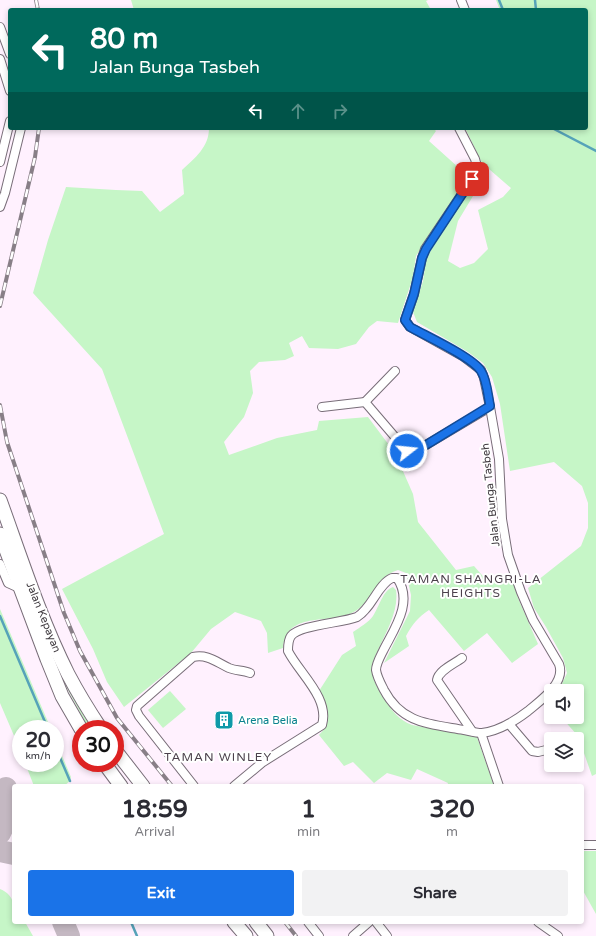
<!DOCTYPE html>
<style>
body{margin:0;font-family:"Varela Round",sans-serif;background:#f2f2f3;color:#2b2b33;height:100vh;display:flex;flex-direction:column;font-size:15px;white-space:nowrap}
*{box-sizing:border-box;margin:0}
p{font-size:13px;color:#7c7c81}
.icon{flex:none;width:22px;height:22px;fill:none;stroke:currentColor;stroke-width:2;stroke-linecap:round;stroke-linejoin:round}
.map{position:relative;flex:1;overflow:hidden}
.sheet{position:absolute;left:12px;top:784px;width:572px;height:140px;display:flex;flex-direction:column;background:#fff;border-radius:4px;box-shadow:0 2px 6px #0003}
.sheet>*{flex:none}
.guide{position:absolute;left:8px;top:8px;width:580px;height:122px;border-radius:4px;box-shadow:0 2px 6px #0003;background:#00695c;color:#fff;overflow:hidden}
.tools{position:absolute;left:544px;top:684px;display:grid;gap:8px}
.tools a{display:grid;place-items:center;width:40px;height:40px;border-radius:4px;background:#fff;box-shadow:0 2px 6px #0003;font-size:20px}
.speed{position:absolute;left:12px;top:720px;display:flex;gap:8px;font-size:20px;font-weight:700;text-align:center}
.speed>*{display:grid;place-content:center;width:52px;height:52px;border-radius:50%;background:#fff;box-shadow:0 2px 6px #0003;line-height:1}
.speed small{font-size:10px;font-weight:400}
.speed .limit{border:6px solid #d22;background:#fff;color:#111}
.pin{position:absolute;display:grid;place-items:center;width:34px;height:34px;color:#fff;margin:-17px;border-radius:8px;box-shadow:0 2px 6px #0006}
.me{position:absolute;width:44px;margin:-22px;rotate:74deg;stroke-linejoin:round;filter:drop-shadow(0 0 3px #0008)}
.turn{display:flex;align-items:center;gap:14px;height:84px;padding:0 16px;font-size:18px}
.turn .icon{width:52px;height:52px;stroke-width:2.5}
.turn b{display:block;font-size:28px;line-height:34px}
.lanes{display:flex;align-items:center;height:38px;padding:0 16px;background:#0003;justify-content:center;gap:20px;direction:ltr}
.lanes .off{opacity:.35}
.eta{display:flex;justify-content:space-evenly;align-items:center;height:68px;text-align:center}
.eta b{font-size:24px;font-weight:700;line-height:28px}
.button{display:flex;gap:8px;margin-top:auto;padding:8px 16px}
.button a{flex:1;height:46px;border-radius:4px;background:#1a73e8;color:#fff;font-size:16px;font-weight:700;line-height:46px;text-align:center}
.button a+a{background:#f2f2f3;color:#2b2b33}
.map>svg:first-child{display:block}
.green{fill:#c6f6c7}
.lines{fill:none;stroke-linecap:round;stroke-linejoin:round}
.stream{stroke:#56a3b9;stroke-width:2.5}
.taxiway{stroke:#c4b8c2;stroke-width:22}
.minor-casing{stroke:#786d78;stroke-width:10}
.trunk-casing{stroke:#786d78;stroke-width:15}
.minor{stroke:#fff;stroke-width:8}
.trunk{stroke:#fff;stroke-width:13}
.rail-casing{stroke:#887f87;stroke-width:4}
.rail{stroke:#fff;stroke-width:2.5;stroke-dasharray:8;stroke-linecap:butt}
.route-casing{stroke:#114b97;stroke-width:10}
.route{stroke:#1a73e8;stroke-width:7}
.labels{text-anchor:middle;stroke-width:4;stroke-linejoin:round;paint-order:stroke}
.street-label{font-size:11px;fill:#403b40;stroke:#fff}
.culture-label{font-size:11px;fill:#0d838f;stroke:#fff;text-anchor:start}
.neighbourhood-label{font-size:12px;letter-spacing:1px;fill:#4b404b;stroke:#fff}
</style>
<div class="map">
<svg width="596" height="936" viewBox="0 0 596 936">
<rect width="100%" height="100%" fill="#fff1fe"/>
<g class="green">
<path d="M131 0H428L426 1 431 10H134Z"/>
<path d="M496 0H596V774L592 776 578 736 561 717H577V691H557L561 686 567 673 563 658 546 627 534 608 528 588 581 546 588 528V503L582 486 554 462 510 471 500 404 492 377 483 363 468 352 417 322 413 312 423 281 426 260 431 250 474 183 479 186 458 221 448 261 460 268 474 263 488 249 478 210 503 197 511 188 482 163 465 128H586V10H500Z"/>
<path d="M209 128H433L436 131 429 141 468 176 416 256 413 277 398 323 377 321 369 327 356 344 338 349 309 348 302 336 289 343 294 356 285 360 259 362 250 371 253 393 244 417 224 442 229 455 277 438 317 430 319 421 368 417 395 453 413 494 418 522 456 570 474 566 488 582 512 579 518 598 538 644 512 663 487 633 464 651 429 610C418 617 412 625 406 636L409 646 384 663 410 611 411 595 406 573 398 570C375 577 375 597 357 610 333 627 287 608 283 648L268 653 267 633 261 621 235 612 211 629 191 653 124 707 107 682 93 649 62 589 164 534 102 369 33 293 48 240 66 187 116 190 142 191 160 212 184 194 182 170C195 158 209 147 209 128Z"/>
<path d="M393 587 396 590C399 610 387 630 379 648 376 655 372 661 372 669 372 679 379 692 385 700 392 711 399 720 412 725L477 737 494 786H447L448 783 417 769 411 780 387 773 374 783 353 762 344 766 319 735C334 721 328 707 319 691L342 655 356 646 353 632C360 627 368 623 373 616 379 607 383 590 393 587Z"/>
<path d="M0 609 51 729H21V752L0 703Z"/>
<path d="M62 678H64L83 714 92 729H89L69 692Z"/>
<path d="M170 691 186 709 163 728 148 710Z"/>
<path d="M55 739 71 777 70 781 64 786H34L25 763H55Z"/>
<path d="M582 851H596V914L582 889Z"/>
<path d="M0 889C16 896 14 907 14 922H25L33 936H0Z"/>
</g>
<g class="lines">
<g class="stream">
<path d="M499 0 503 10"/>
<path d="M535 0 536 10"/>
<path d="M552 128 596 151"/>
<path d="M0 616 48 729"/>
<path d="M55 746 70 781"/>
<path d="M131 922 137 936"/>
</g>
<g class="taxiway">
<path d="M0 833C8 818 9 805 6 788"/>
<path d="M0 851 14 854"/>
<path d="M63 922 69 936"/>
</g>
<g class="minor-casing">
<g id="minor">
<path d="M461 0 465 10"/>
<path d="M0 27 10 54"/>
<path d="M0 59 10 91"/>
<path d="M0 162 10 121"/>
<path d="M0 207 5 193 21 128"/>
<path d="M395 371 365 402 407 451 411 452 421 448 490 407"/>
<path d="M322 407 365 402"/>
<path d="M0 564 8 583 19 588"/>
<path d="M462 658C454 664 439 670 437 680L472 731"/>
<path d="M509 724 532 751 538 752 546 750"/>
<path d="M481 733 499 786"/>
<path d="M194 786 139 716 136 710 137 706 193 657C208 654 216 662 229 668 236 671 243 670 250 673"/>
<path d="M234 786 263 762 322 725C330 698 299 673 288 651 288 646 288 640 291 636 299 625 342 623 357 617 372 608 378 584 392 578H397C414 602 394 629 383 651 380 657 376 664 376 670 377 677 381 684 384 690 402 724 430 724 464 730 469 731 476 733 482 733 498 731 515 721 528 711 541 700 566 683 559 664L533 620 521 592 508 555 502 519 499 459 490 407 484 378 481 370 464 357 410 327 405 320 414 294 422 258 425 249 472 179 477 166 475 159 459 128"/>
<path d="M582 845H596"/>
<path d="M308 922 319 936"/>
<path d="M376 922 387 936"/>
<path d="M538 922 558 936"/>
<path d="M353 936 369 922"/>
</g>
</g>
<g class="trunk-casing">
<g id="trunk">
<path d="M0 500C21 558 40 618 68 674 78 693 89 711 101 729"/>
<path d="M0 534 47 659 62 696 81 729"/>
<path d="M115 750 143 786"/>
<path d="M104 763 121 786"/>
<path d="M234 922 246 936"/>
<path d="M256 922 267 936"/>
</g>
</g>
<use href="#minor" class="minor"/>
<use href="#trunk" class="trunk"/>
<g class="rail-casing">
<g id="rail">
<path d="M36 0 38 10"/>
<path d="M0 306 35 157 39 128"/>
<path d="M0 405 7 442 64 613 80 651 117 718 172 786"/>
<path d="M285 922 296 936"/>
</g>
</g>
<use href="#rail" class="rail"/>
</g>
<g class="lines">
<g class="route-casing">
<path id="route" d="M407 451 411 452 421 448 490 406C488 396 487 380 481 371 472 357 426 336 410 327L405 320 414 294 422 258 426 249 472 179"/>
</g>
<use href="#route" class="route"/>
</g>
<defs>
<g id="building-square" transform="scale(1)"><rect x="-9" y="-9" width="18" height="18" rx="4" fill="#0f9aa8" stroke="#fff"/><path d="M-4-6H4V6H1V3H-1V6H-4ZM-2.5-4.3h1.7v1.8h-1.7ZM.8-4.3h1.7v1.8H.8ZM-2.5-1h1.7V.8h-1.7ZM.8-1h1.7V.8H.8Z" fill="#fff"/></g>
</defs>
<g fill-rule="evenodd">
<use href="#building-square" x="224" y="720"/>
</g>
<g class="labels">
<g class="street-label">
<text transform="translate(490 495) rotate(-96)" y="4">Jalan Bunga Tasbeh</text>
<text transform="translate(44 617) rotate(68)" y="4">Jalan Kepayan</text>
</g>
<g class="culture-label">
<text x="238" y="724">Arena Belia</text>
</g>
<g class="neighbourhood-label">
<text x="471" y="583">TAMAN SHANGRI-LA<tspan x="471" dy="14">HEIGHTS</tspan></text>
<text x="218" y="761">TAMAN WINLEY</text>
</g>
</g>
</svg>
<div class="tools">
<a><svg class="icon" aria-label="sound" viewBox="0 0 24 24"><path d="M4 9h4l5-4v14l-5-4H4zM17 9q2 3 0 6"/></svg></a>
<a><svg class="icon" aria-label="layers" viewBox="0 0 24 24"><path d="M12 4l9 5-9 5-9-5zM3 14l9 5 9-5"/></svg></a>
</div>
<div class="speed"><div>20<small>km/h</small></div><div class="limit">30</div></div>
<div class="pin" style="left:472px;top:179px;background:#d93025"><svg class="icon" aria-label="arrive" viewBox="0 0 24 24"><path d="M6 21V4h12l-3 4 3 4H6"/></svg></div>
<svg class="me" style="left:407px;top:451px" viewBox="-20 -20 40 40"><circle r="17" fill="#1a73e8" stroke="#fff" stroke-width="3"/><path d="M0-11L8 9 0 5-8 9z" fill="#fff"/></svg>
<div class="guide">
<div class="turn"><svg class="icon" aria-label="left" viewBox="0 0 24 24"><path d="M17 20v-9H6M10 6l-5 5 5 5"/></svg><div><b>80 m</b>Jalan Bunga Tasbeh</div></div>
<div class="lanes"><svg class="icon" aria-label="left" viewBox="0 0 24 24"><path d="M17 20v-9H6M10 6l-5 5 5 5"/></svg><svg class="icon off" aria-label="ahead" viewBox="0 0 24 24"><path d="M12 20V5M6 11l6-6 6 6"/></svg><svg class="icon off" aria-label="right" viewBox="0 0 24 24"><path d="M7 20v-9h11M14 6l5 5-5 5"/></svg></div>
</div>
<section class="sheet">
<div class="eta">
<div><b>18:59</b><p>Arrival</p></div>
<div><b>1</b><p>min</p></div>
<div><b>320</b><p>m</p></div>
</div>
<div class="button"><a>Exit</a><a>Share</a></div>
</section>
</div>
